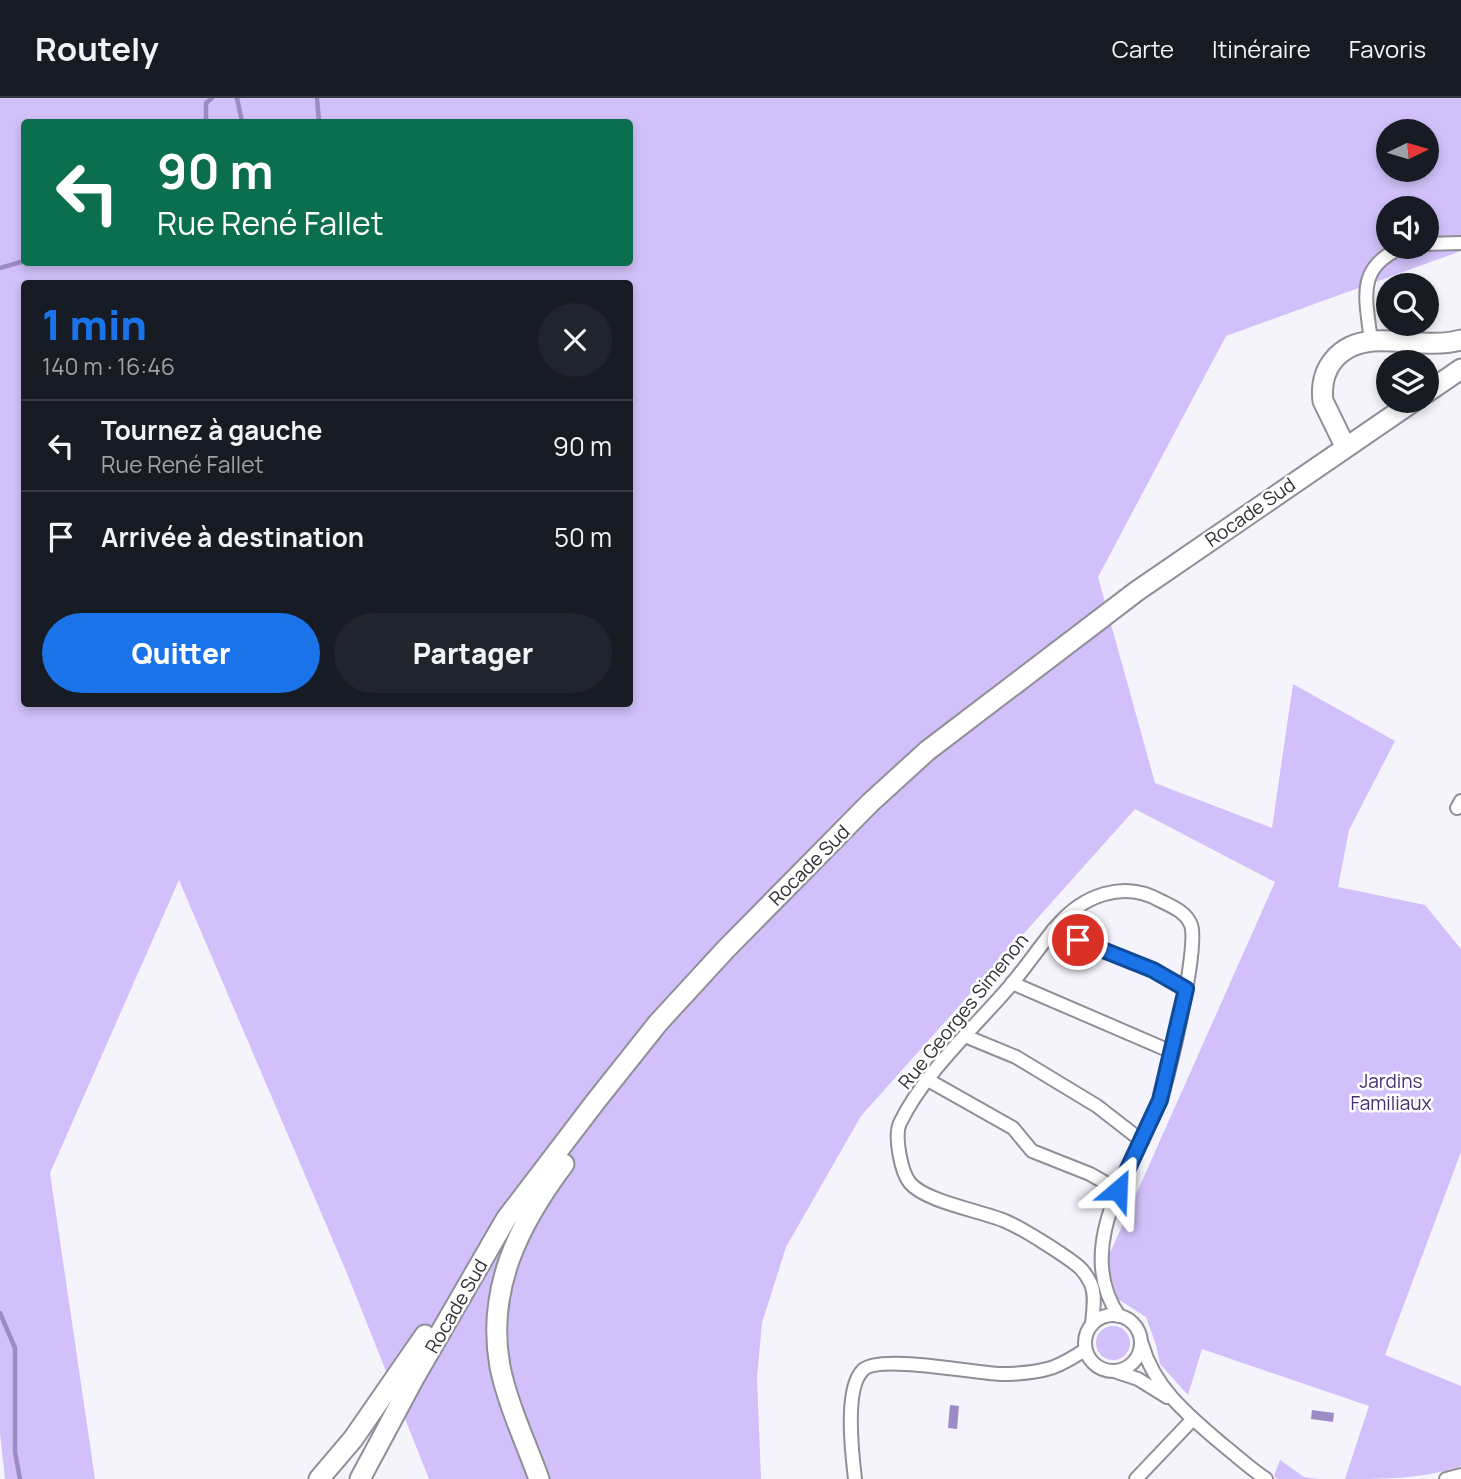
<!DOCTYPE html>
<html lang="fr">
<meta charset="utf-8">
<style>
body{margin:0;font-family:Manrope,sans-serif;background:#20242c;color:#f1f3f6;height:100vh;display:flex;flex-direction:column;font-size:26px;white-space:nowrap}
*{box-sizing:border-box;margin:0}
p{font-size:23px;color:#9ea1a6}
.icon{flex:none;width:38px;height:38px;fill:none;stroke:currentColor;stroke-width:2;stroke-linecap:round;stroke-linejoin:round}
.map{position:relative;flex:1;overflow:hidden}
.side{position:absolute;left:21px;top:182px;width:612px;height:427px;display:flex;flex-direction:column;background:#171b24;border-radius:7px;box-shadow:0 4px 10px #0003}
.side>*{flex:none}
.guide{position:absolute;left:21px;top:21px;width:612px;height:147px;border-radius:7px;box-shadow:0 4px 10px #0003;background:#0b6e4f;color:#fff;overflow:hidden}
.needle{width:46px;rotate:85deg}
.buttons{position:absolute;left:1376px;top:21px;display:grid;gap:14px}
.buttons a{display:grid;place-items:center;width:63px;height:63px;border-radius:50%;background:#171b24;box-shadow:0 4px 10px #0003;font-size:35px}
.pin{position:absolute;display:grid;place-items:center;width:60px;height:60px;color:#fff;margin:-30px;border:4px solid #fff;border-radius:50%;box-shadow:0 2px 7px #0007}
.me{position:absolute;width:77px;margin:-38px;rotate:26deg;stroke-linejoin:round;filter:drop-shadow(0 0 5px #0008)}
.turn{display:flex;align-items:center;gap:24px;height:147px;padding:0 21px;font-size:32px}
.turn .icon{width:91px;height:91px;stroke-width:2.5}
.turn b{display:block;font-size:49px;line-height:60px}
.round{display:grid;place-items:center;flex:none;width:74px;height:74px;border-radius:37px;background:#20242c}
.overview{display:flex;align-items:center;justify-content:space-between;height:119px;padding:0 21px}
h1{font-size:42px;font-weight:800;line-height:52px;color:#1a73e8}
.button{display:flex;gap:14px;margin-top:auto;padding:14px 21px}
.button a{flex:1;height:80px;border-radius:42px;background:#1a73e8;color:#fff;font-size:28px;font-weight:800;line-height:80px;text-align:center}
.button a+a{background:#20242c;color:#f1f3f6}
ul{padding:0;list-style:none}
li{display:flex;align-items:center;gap:21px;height:91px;padding:0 21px;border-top:2px solid #363941}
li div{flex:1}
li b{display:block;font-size:26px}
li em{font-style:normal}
header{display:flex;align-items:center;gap:42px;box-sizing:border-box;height:98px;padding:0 35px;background:#171b24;border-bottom:2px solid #363941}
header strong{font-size:33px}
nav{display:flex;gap:38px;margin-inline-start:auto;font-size:24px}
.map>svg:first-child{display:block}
.green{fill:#d1c0f9;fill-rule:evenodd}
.water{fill:#9d8cc4}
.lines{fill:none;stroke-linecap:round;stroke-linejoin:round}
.stream{stroke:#9d8cc4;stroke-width:4.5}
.minor-casing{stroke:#908e97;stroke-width:16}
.primary-casing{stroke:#908e97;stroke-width:23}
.minor{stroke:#fff;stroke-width:12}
.primary{stroke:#fff;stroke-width:19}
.route-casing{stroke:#114b97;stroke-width:18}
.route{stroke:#1a73e8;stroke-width:12}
.labels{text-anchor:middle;stroke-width:5;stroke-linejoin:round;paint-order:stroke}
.street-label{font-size:19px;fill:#313034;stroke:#fff}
.park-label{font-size:19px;fill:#472d71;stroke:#fff}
</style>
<header>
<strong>Routely</strong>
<nav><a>Carte</a><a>Itinéraire</a><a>Favoris</a></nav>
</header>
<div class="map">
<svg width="1461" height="1381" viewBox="0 0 1461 1381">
<rect width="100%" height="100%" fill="#f5f3fc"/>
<g class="green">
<path d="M0 0H1461V153L1226 238 1098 479 1155 685 1272 730 1293 586 1395 643 1349 732 1338 789 1425 807 1461 851V1054L1385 1257 1461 1288V1368C1424 1381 1384 1381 1345 1381L1369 1308 1202 1251 1188 1297 1160 1266 1156 1247 1146 1219 1118 1201 1106 1164 1275 784 1135 711 861 1018 786 1149 762 1225 757 1279 761 1381H429L346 1173 179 782 50 1075 95 1381H5L0 1335ZM24 24H630V164H24ZM1388 33H1426V72H1388ZM1388 110H1426V149H1388ZM24 186H630V606H24Z"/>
<circle cx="1113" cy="1245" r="17"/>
<path d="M1280 1362 1304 1379 1319 1381H1278L1274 1378Z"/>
</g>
<g class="water">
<path d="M950 1307 959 1308 957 1331 948 1330Z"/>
<path d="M1312 1312 1334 1315 1333 1324 1311 1321Z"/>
</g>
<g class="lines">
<g class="stream">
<path d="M237 0 242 24"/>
<path d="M317 0 319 24"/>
<path d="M206 24V5L212 0"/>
<path d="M0 170 24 163"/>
<path d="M0 1215 15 1250V1354L20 1381"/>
</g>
<g class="minor-casing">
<g id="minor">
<path d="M1426 146 1461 145"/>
<path d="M1371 243C1366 200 1355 169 1403 149"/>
<path d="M1457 710 1461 703"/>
<path d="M1053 832 1153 872 1186 891"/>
<path d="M1012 885 1172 954"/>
<path d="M965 938 1016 959 1097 1008 1142 1043"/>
<path d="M928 982 1013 1030 1032 1053 1090 1076 1118 1092"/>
<circle cx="1113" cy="1245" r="28"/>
<path d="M1092 1226C1093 1213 1096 1198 1091 1186 1088 1180 1083 1172 1078 1168 1063 1156 1022 1130 1005 1123 982 1113 926 1104 910 1085 901 1074 894 1038 900 1025 924 975 974 930 1010 888 1026 869 1040 848 1056 829 1082 798 1123 781 1161 803 1173 809 1186 814 1191 827 1199 848 1169 981 1159 1005 1132 1070 1072 1149 1119 1218"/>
<path d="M1142 1246C1154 1290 1189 1318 1223 1347 1237 1358 1251 1371 1266 1381"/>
<path d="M1117 1274 1138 1281 1167 1299"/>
<path d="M855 1381C852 1356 844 1290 863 1272 879 1256 974 1275 1000 1276 1015 1276 1032 1275 1047 1271 1061 1268 1073 1259 1085 1252"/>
<path d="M1136 1381 1193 1321"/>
<path d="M1446 1381 1461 1377"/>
</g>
</g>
<g class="primary-casing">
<g id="primary">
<path d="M1426 295 1461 271"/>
<path d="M1345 348 1323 303C1319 270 1339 246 1373 243 1403 241 1431 250 1461 242"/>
<path d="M319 1381 353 1341 425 1237"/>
<path d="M360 1381 413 1282 506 1121 596 1003 658 925 726 851 870 705 927 653 1137 493 1414 303"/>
<path d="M539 1381C526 1345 508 1307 500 1269 486 1192 518 1127 564 1066"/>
</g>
</g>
<use href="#minor" class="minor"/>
<use href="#primary" class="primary"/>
</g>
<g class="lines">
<g class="route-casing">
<path id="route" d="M1078 842 1153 872 1186 891 1160 1002 1118 1092"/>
</g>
<use href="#route" class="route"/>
</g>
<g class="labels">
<g class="street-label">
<text transform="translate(1250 414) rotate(-35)" y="7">Rocade Sud</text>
<text transform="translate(809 767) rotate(-45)" y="7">Rocade Sud</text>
<text transform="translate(963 913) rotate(-51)" y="7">Rue Georges Simenon</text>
<text transform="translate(456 1208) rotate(-60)" y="7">Rocade Sud</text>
</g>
<g class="park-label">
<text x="1391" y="990">Jardins<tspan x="1391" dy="22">Familiaux</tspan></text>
</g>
</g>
</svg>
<div class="buttons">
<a><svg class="needle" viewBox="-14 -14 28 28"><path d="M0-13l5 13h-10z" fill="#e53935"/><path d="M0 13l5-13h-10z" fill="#9ea1a6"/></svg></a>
<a><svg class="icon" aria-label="sound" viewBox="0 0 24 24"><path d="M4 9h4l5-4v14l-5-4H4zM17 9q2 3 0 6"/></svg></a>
<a><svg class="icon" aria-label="search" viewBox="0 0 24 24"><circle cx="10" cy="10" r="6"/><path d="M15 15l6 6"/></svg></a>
<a><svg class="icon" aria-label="layers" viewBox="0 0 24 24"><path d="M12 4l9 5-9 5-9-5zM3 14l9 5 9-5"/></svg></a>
</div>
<div class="pin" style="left:1078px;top:842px;background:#d93025"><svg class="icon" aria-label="arrive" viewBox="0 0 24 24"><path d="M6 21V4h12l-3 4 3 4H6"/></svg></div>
<svg class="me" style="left:1118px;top:1092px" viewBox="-20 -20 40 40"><path d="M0-17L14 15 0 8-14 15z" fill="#1a73e8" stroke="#fff" stroke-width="4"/></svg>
<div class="guide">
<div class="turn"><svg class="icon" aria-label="left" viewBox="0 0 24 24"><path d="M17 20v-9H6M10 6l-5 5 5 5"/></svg><div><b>90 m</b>Rue René Fallet</div></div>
</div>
<section class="side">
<div class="overview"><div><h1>1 min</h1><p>140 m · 16:46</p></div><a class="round"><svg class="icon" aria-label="close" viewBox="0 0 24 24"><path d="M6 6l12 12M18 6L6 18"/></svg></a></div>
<ul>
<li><svg class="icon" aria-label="left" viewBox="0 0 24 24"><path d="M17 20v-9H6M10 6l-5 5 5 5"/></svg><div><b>Tournez à gauche</b><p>Rue René Fallet</p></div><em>90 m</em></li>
<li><svg class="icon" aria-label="arrive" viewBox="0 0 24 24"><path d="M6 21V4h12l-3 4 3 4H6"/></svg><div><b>Arrivée à destination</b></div><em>50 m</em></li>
</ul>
<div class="button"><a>Quitter</a><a>Partager</a></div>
</section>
</div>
